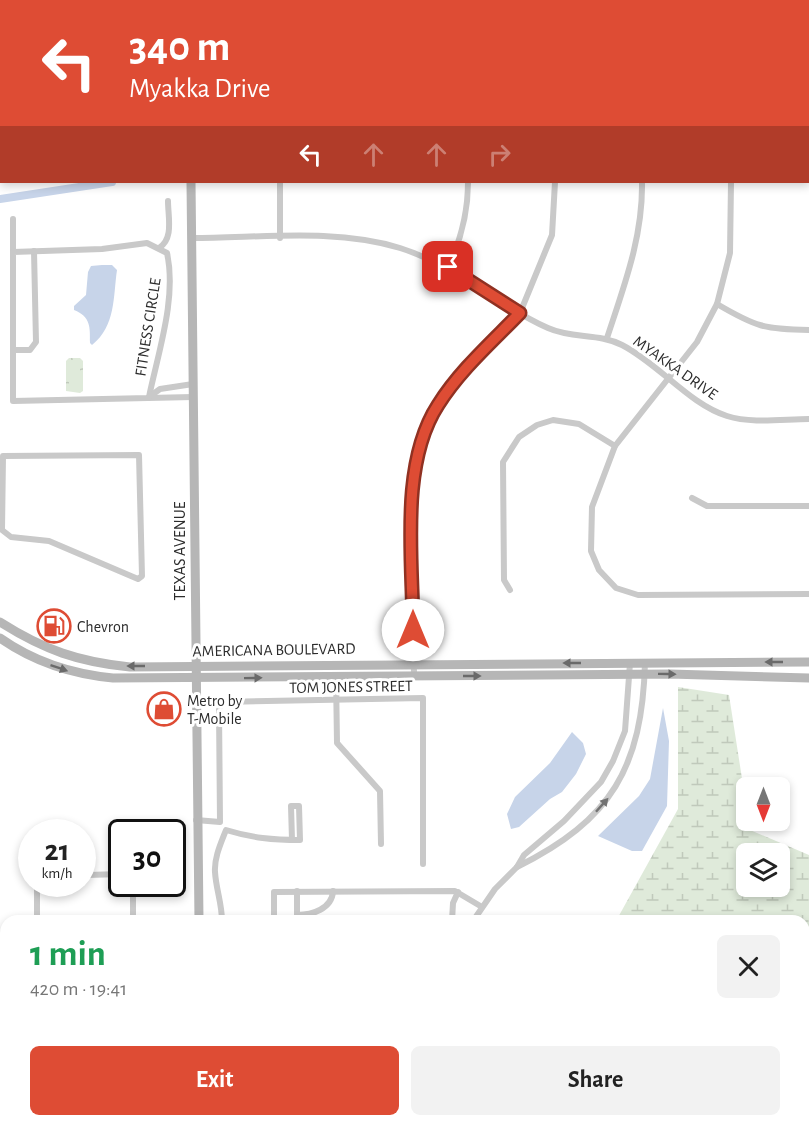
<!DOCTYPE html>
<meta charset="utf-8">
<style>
body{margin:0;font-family:"Alegreya Sans",sans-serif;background:#f2f2f2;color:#222;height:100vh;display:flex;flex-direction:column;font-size:22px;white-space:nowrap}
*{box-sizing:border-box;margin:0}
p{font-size:20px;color:#767676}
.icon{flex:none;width:33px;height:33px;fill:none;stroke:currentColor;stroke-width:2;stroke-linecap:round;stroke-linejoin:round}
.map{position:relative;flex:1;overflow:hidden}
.drawer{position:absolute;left:0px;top:915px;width:810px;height:212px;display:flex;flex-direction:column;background:#fff;border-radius:18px 18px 0 0;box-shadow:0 3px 9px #0003}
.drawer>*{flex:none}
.guide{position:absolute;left:0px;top:0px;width:810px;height:183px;box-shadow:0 3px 9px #0003;background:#de4c34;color:#fff;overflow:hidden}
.needle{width:39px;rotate:180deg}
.buttons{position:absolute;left:736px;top:777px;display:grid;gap:12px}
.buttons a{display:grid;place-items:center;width:54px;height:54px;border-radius:9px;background:#fff;box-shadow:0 3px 9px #0003;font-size:30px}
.speed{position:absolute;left:18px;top:819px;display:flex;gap:12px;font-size:30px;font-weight:700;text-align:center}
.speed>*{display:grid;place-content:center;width:78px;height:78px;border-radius:50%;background:#fff;box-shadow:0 3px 9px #0003;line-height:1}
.speed small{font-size:15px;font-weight:400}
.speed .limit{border:3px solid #111;border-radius:9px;background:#fff;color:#111}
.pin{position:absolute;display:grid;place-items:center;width:51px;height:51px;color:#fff;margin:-26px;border-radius:12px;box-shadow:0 3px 9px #0006}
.me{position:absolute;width:66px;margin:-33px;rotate:0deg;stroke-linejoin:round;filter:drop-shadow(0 0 4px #0008)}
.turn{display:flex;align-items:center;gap:21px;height:126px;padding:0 30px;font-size:27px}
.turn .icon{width:78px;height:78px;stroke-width:2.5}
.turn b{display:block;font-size:42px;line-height:51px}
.lanes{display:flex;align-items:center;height:57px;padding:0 30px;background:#0003;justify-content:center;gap:30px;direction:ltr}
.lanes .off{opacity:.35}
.round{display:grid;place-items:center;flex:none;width:63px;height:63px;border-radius:9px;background:#f2f2f2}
.overview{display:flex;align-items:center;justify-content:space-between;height:102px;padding:0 30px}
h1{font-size:36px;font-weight:600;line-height:45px;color:#1e9e55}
.cta{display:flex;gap:12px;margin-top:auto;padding:12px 30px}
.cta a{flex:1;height:69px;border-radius:9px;background:#de4c34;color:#fff;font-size:24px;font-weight:600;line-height:69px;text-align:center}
.cta a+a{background:#f2f2f2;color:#222}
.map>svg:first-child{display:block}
.wetland{fill:url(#wetland-marsh);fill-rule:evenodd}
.park{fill:url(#park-crowns)}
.pitch{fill:#dfeada}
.water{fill:#c7d4e9}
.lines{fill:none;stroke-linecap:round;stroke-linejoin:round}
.canal{stroke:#c7d4e9;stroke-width:8}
.street{stroke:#c9c9c9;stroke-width:6}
.secondary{stroke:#b6b6b6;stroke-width:9}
.oneway{fill:#6a6a6a}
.oneway2{fill:#737373}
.route-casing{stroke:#903122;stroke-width:15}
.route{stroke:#de4c34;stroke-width:10}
.labels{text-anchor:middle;stroke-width:6;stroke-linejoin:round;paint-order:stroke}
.street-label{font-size:16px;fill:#2c2c2c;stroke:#fff}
.poi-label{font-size:16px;fill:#2c2c2c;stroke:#fff;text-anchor:start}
</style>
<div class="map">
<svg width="809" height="1126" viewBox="0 0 809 1126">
<defs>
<pattern id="wetland-marsh" width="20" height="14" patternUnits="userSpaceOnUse" patternTransform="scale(1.5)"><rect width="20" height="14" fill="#dfeada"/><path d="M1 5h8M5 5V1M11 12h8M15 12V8" fill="none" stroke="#c0c9bb"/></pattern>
<pattern id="park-crowns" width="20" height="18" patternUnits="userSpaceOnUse" patternTransform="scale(1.5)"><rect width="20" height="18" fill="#dfeada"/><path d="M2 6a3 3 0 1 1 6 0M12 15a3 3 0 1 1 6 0" fill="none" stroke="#c0c9bb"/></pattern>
</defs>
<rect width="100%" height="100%" fill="#fff"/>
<path class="wetland" d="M678 687 729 695 750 830 809 855V1028H804V921H616L678 809ZM747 854H780V886H747Z"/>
<path class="park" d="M69 358H80L83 361V391L80 393 66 391V361Z"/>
<rect class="pitch" x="69" y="363" width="11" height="24"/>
<g class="water">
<path d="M102 265H112L117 270C113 297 116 326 92 345L90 343C90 327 91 317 74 310V306L86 295 88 272 91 266Z"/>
<path d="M663 708 669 741 667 806 642 851H632L598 836 639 796 650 779Z"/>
<path d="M572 732 583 743 586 754 576 774 562 792 550 799 519 827 511 829 507 814 515 797 550 763Z"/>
<path d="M383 1121 384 1120 426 1121 425 1126H382Z"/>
</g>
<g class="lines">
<g class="canal">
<path d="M215 0V2"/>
<path d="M0 199 112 182"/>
</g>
<g class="street">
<path d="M278 0V2"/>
<path d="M366 0V2"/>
<path d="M452 0V2"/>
<path d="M541 0V2"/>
<path d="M807 0V2"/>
<path d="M0 19H2"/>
<path d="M808 39 809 42"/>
<path d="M808 145H809"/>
<path d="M0 176H2"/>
<path d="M280 182V238"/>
<path d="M731 182 730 253 717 304 697 342 615 446 592 507 591 551 599 570 616 588 638 595 809 594"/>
<path d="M192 238C260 238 335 228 400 248 455 265 496 305 548 328 572 339 599 333 622 345 659 364 689 404 727 416 752 424 784 419 809 419"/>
<path d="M159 248C174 239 168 217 168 201"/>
<path d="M13 252V219"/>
<path d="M448 267C461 240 468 212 468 182"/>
<path d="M717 304C756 327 764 329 809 330"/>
<path d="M607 338C624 286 643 237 642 182"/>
<path d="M14 350H30L36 342 34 251"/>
<path d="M149 397C158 353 177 298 167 253L147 243 102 249 13 252V401L193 397"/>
<path d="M149 397 160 389 193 384"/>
<path d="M139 455 142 576 138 579 49 541 11 537 2 530 3 456Z"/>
<path d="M692 498 707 506H809"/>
<path d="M510 590 504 580 503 462 519 437 537 425 553 420 579 424 615 446"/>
<path d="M414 676 412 491 421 443 436 407 454 383 520 313 552 235 555 182"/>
<path d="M336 677 337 743 380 791 381 844"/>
<path d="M196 820 220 822 219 709 222 702 423 698V864"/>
<path d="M517 867C612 820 642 767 645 663"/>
<path d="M87 875 122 874"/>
<path d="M297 915C312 915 332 909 333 891"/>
<path d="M37 921V884"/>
<path d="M133 921V884"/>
<path d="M222 921C222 904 216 889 215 872 214 858 221 843 226 830 252 838 273 840 300 840L299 806H291L292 840"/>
<path d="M274 921V892L455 891 482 907"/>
<path d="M297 921V891"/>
<path d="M452 921 453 903 458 892"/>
<path d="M473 921 495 889 517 867 524 855 564 821 601 782 613 761 625 731 630 663"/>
<path d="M804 1087 809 1081"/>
<path d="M276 1120V1126"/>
<path d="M298 1120V1126"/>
<path d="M490 1120 495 1126"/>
<path d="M770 1126 775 1120"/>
</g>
<g class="secondary">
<path d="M190 0V2"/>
<path d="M191 182 199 921"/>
<path d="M0 622C44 650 79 662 130 667L809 662"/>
<path d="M0 638C34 662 71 674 113 678L670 674 809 678"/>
<path d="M0 1098H6"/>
<path d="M197 1120V1126"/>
</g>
</g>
<defs><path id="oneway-solid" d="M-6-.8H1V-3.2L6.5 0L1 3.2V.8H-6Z" transform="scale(1.5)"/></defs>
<g class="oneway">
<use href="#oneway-solid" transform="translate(774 662) rotate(180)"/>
<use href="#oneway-solid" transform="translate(572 663) rotate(-180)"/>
<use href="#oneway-solid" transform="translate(136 666) rotate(180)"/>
<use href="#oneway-solid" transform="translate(59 668) rotate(19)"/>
<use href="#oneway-solid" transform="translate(667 674) rotate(1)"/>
<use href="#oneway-solid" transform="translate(472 676)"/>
<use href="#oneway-solid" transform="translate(253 678) rotate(-1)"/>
</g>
<use class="oneway2" href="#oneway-solid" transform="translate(602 805) rotate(-48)"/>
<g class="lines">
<g class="route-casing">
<path id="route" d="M413 630C413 561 399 465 438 405 460 370 492 342 520 313L448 267"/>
</g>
<use href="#route" class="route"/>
</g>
<defs>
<g id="fuel-ring" transform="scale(1.725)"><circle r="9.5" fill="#fff" stroke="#de4c34" stroke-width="1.5"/><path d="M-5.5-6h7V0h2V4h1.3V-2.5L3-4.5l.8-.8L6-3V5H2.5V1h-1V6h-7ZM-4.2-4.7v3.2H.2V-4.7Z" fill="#de4c34"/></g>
<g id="shop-ring" transform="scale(1.725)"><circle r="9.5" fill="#fff" stroke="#de4c34" stroke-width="1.5"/><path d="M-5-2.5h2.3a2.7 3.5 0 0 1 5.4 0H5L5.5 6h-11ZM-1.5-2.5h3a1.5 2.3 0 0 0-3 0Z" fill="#de4c34"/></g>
</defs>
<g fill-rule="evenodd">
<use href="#fuel-ring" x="54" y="626"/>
<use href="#shop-ring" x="164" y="709"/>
</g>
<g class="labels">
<g class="street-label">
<text transform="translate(147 327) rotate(-81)" y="6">FITNESS CIRCLE</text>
<text transform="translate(676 367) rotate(35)" y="6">MYAKKA DRIVE</text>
<text transform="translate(179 551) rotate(-90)" y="6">TEXAS AVENUE</text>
<text transform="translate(274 649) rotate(-1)" y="6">AMERICANA BOULEVARD</text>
<text transform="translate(351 686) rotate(-1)" y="6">TOM JONES STREET</text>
</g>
<g class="poi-label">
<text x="77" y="632">Chevron</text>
<text x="187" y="706">Metro by<tspan x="187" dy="18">T-Mobile</tspan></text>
</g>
</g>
</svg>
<div class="buttons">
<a><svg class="needle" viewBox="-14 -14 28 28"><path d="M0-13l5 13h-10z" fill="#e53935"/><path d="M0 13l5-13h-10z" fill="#767676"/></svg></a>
<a><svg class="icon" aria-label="layers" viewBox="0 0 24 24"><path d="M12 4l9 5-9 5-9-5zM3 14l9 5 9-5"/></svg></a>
</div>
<div class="speed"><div>21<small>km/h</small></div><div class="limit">30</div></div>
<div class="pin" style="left:448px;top:267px;background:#d93025"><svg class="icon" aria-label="arrive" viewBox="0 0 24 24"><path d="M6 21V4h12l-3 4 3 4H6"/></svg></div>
<svg class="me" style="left:413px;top:630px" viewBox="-20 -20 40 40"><circle r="19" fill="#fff"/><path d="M0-13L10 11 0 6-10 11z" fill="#de4c34"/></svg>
<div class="guide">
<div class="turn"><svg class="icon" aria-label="left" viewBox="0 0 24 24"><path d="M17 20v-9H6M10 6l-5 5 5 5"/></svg><div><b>340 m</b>Myakka Drive</div></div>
<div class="lanes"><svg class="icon" aria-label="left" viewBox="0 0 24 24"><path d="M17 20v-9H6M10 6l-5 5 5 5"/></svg><svg class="icon off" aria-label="ahead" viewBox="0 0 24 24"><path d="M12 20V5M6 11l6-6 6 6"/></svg><svg class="icon off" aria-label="ahead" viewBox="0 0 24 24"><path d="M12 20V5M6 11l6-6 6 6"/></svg><svg class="icon off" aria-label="right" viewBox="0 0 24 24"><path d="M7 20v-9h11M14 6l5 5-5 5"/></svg></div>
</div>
<section class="drawer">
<div class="overview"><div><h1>1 min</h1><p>420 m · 19:41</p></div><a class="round"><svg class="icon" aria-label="close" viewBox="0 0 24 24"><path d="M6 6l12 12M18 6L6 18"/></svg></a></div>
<div class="cta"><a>Exit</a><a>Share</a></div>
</section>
</div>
